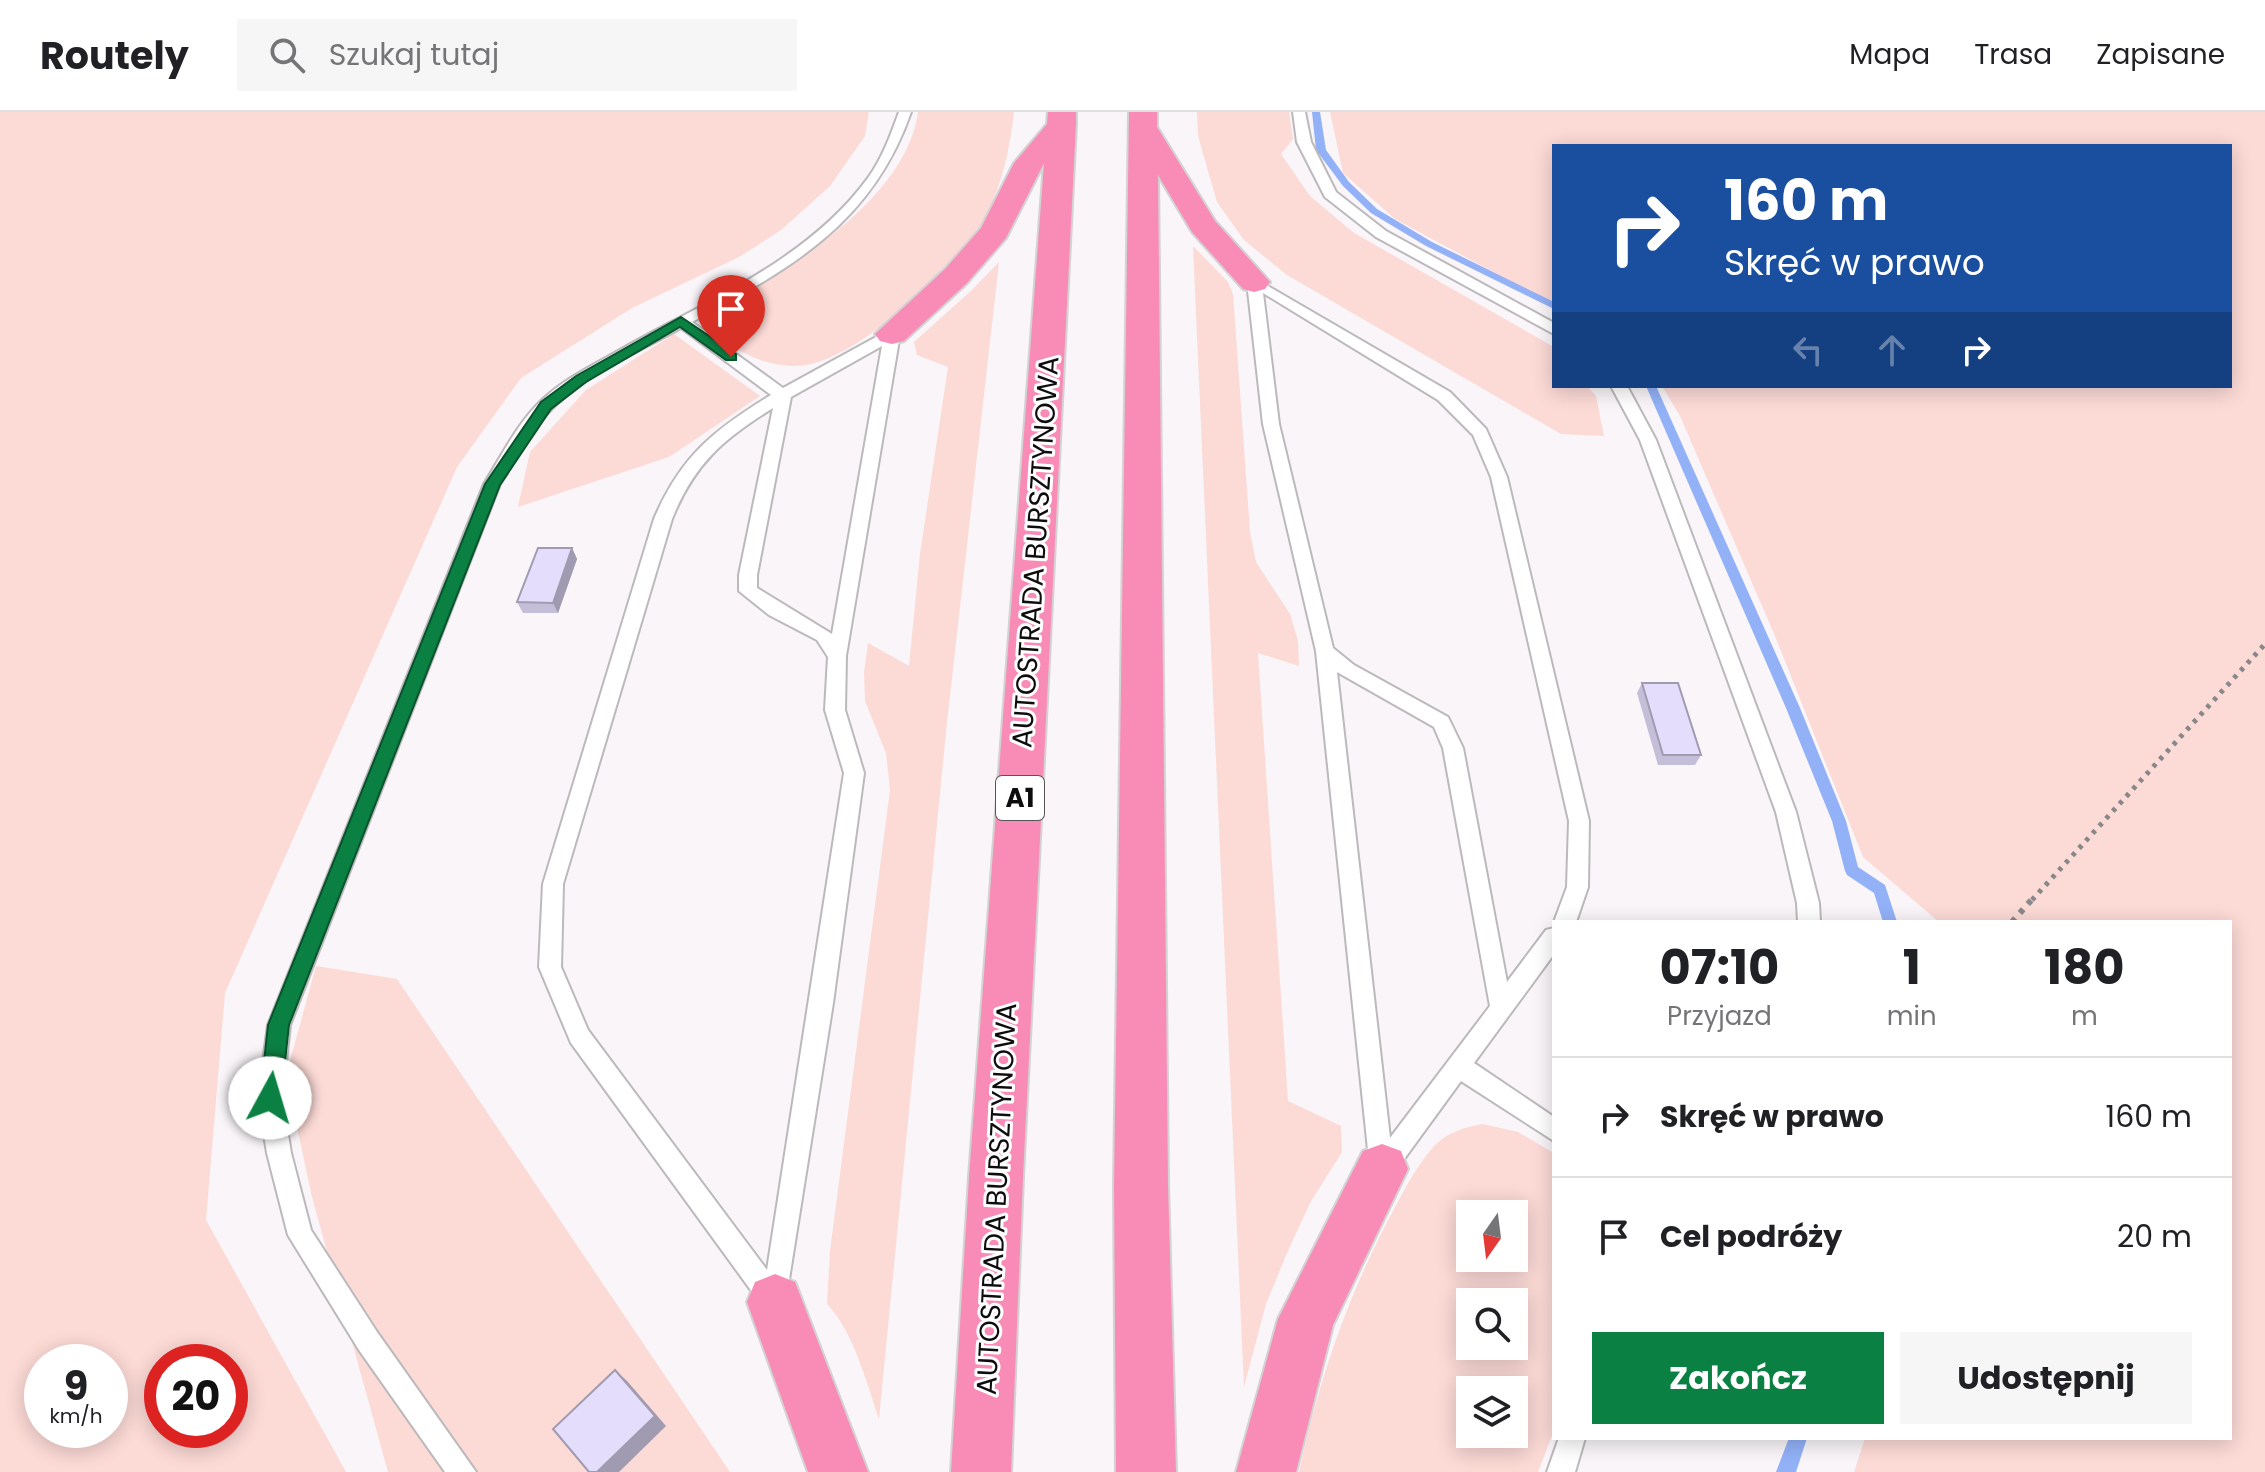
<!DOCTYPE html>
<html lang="pl">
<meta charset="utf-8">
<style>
body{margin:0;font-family:Poppins,sans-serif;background:#f6f6f6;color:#202124;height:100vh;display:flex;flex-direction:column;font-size:30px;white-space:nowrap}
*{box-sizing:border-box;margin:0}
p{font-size:26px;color:#757577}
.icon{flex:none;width:44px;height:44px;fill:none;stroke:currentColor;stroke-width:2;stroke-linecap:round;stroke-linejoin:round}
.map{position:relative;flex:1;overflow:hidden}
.panel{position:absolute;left:1552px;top:808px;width:680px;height:520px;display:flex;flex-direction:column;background:#fff;border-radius:0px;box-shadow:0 4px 20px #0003}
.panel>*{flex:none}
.guide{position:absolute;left:1552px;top:32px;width:680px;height:244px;border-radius:0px;box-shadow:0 4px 20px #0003;background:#1a4fa0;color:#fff;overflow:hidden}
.needle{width:52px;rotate:194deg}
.tools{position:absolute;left:1456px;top:1088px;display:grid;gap:16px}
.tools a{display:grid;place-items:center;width:72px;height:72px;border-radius:0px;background:#fff;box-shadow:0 4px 20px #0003;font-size:40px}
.speed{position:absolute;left:24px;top:1232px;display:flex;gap:16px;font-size:40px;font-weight:700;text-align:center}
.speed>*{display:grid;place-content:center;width:104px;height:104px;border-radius:50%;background:#fff;box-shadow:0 4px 20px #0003;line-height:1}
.speed small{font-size:20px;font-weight:400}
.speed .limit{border:12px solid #d22;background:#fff;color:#111}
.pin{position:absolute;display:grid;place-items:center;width:68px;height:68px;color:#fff;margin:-82px -34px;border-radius:50% 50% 50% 0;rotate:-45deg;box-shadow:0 0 8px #0007}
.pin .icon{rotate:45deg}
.me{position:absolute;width:88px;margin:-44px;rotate:6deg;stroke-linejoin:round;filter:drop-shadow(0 0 6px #0008)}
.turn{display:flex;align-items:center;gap:28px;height:168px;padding:0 40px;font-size:36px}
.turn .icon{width:104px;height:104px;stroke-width:2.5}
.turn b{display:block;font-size:56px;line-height:68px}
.lanes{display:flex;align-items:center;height:76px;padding:0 40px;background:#0003;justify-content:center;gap:40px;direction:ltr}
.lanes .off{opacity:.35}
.eta{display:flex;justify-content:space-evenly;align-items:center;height:136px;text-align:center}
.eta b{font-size:48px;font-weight:700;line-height:56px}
.action{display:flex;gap:16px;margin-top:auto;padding:16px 40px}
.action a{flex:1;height:92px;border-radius:0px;background:#0b8043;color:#fff;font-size:32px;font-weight:700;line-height:92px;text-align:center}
.action a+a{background:#f6f6f6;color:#202124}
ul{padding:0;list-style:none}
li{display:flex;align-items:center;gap:24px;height:120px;padding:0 40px;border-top:2px solid #e0e0e0}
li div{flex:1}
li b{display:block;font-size:30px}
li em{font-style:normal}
header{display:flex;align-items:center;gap:48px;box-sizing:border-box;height:112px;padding:0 40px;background:#fff;border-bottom:2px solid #e0e0e0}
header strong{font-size:38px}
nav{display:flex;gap:44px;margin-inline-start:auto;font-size:28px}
.search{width:560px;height:72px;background:#f6f6f6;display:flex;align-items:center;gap:20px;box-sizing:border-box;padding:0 28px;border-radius:0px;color:#757577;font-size:30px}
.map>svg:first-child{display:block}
.green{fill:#fcdad6;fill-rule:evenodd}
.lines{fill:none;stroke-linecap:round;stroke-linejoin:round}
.stream{fill:#92b1f7;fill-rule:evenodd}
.service-casing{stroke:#bcb9bc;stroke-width:4}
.motorway-casing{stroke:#d4d3d4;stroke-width:4}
.path-far1{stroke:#898789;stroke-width:5;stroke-dasharray:4 6;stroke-linecap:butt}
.path{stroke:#898789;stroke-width:6;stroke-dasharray:5 7;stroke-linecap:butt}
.service{fill:#fff;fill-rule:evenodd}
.motorway{fill:#f98cb7;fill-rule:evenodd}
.wall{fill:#c4bed9}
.shaded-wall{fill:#a09bb0}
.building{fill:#e4ddfc;stroke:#a09bb0;stroke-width:2}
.route{fill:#0b8043;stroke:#07532c;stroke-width:2}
.labels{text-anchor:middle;stroke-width:6;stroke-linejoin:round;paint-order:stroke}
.shield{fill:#fff;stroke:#565656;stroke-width:2}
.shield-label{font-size:26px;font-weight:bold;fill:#0e0d0e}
.street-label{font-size:28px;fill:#0e0d0e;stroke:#fff}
</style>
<header>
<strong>Routely</strong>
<div class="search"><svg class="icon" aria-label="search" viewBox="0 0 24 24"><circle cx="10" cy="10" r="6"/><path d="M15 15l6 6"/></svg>Szukaj tutaj</div>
<nav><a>Mapa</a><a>Trasa</a><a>Zapisane</a></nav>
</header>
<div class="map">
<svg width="2265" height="1360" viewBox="0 0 2265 1360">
<rect width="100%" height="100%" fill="#f9f5f9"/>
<g class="green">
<path d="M0 0H869L865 24 830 74 781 118 739 145 632 196 521 266 457 355 225 881 206 1108 346 1360H0ZM110 1250V1318H42V1250ZM230 1250V1318H162V1250Z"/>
<path d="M918 0H1014C1009 42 1001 79 979 116 953 160 861 241 811 252 776 260 735 242 712 216V201C782 160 906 90 918 0Z"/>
<path d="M1197 0H1289L1293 27 1281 42 1310 84 1354 121 1554 235V274H1587L1596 284 1604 324 1561 322 1287 163 1244 128 1217 90 1198 24Z"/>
<path d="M1330 0H2265V1360H1854L1865 1326H2230V810H1939L1863 745 1775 524 1680 304 1662 274H2230V34H1554V193L1395 107 1343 61Z"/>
<path d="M1193 134 1228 170 1233 182 1250 420 1256 450 1290 502 1298 529 1299 554 1258 541 1288 989 1341 1014 1342 1040 1310 1091 1287 1141 1266 1192 1244 1275Z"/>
<path d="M999 150 947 610 879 1307C866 1270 854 1220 827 1192L830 1139 890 678 886 641 865 589 864 560 868 531 909 554 920 442 948 255 917 243 914 230 972 178Z"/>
<path d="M674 222 760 284 669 345 518 395 530 340 586 278Z"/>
<path d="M316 854 397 867 730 1360H388L312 1085 286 964Z"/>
<path d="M1483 1012 1518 1020 1554 1041V1318L1538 1360H1299C1317 1275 1344 1195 1383 1118 1398 1090 1413 1058 1434 1034 1447 1020 1466 1015 1483 1012ZM1470 1102H1514V1146H1470ZM1470 1190H1514V1234H1470ZM1470 1278H1514V1322H1470Z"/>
</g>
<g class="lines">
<g class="stream">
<path d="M1312 0H1320L1326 38 1349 70 1377 97 1432 130 1554 190V197L1426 134 1371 101 1343 74 1316 38Z"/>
<path d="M1646 274H1656L1800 596 1846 709 1858 755 1885 773 1897 810H1883L1874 781 1847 763 1845 759 1832 709 1786 596Z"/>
<path d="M1789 1326H1807L1796 1360H1776Z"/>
</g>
<g class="service-casing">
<g id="service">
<path d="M899 0H911C872 112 791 156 692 210L783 276 887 219 892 217 900 222 846 544 845 598 864 661 833 891 784 1199 775 1203 766 1199 571 931 539 855 543 772 654 407C681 344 714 318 771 283L681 216C636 241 579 265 545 304 527 324 515 349 500 372L290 913 282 986 291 1041 311 1118 377 1220 476 1360H445L359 1238 288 1123 267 1041 258 986 268 913 484 372C502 343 518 310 543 287 567 265 597 251 625 235 709 188 809 147 868 66 882 47 891 22 899 0ZM882 234 832 522 757 476V463L791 285ZM773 296 739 463V479L769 503 817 528 828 545 825 598 844 661 767 1158 588 918 561 855 563 772 672 407C694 352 723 327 773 296Z"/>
<path d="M1293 0H1305L1311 30 1336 80 1386 119 1554 211V222L1376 125 1325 85 1297 30Z"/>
<path d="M1254 166 1450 280 1486 317 1507 365 1589 709 1588 775 1576 810H1554L1567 775 1569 709 1491 365 1473 323 1438 288 1263 181 1279 312 1333 536 1354 553 1448 605 1463 636 1507 870 1546 818 1554 816V842L1474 951 1554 1005V1029L1461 969 1391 1065 1382 1069 1373 1065 1370 1057 1316 539 1263 312 1247 170ZM1337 560 1434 615 1443 636 1490 894 1390 1026Z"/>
<path d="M1611 274H1627L1656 328 1796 700 1819 791 1820 810H1798L1797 791 1776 700 1640 328Z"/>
<path d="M1559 1326H1585L1575 1360H1547Z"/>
</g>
</g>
<g class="motorway-casing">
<g id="motorway">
<path d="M1048 0H1076V12L1023 1065 1011 1360H951L969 1065 1044 51 1006 126 967 171 904 229 892 232 880 229 875 222 945 157 981 116 1014 51 1047 12Z"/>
<path d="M1129 0H1157V15L1215 109 1270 170 1265 177 1254 180 1243 177 1192 120 1158 63 1168 1073 1176 1360H1116L1114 1073Z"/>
<path d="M1382 1032 1401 1039 1408 1057 1333 1213 1296 1360H1236L1278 1207 1363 1039Z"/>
<path d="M775 1162 795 1170 868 1360H808L747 1190 755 1170Z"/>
</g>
</g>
<path class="path-far1" d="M2032 788 2265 532"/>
<path class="path" d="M2012 810 2033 786"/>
<use href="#service" class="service"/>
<use href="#motorway" class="motorway"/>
</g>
<g class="wall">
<path d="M572 436 577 447 558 501H523L517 490Z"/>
<path d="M1642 571 1701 643 1695 653H1658L1637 581Z"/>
</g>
<g class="shaded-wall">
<path d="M572 436 577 447 558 501 553 491Z"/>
<path d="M615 1258 627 1269 666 1314 619 1360H597Z"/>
</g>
<g class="building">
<path d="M538 436H572L553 491 517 490Z"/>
<path d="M1642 571H1678L1701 643H1663Z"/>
<path d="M615 1258 655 1304 597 1360H589L553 1317Z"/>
</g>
<path class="route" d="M681 205 736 242V248H726L680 215 586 270 551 297 500 373 289 913 281 986 278 993 270 996 263 993 260 986 268 913 485 372 541 290 576 264Z"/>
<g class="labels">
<rect class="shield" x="996" y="664" width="48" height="44" rx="6"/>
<g class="shield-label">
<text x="1020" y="695">A1</text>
</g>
<g class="street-label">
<text transform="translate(1035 440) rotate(-86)" y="10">AUTOSTRADA BURSZTYNOWA</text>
<text transform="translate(996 1087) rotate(-87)" y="10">AUTOSTRADA BURSZTYNOWA</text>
</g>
</g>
</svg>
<div class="tools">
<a><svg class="needle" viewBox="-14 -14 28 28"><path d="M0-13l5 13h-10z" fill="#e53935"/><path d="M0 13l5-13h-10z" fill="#757577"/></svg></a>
<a><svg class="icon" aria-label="search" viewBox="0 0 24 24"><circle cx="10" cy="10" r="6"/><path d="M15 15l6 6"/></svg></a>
<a><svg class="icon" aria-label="layers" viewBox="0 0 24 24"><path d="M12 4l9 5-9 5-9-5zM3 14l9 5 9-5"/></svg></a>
</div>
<div class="speed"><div>9<small>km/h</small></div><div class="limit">20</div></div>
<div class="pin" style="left:731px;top:245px;background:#d93025"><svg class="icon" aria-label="arrive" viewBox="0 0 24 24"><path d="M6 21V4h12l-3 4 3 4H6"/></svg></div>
<svg class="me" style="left:270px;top:986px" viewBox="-20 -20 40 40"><circle r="19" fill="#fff"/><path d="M0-13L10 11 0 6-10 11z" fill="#0b8043"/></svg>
<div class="guide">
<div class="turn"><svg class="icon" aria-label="right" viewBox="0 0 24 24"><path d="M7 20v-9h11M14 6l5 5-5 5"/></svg><div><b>160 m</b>Skręć w prawo</div></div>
<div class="lanes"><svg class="icon off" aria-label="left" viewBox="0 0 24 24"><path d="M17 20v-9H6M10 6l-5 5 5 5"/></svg><svg class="icon off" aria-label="ahead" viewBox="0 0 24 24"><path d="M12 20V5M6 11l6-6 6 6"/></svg><svg class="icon" aria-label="right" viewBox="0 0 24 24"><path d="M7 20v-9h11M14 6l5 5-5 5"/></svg></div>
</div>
<section class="panel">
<div class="eta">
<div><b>07:10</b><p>Przyjazd</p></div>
<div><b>1</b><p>min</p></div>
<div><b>180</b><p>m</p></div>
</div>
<ul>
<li><svg class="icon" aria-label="right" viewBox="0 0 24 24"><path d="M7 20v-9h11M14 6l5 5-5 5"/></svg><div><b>Skręć w prawo</b></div><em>160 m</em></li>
<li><svg class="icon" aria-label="arrive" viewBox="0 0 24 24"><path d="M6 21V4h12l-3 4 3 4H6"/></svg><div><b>Cel podróży</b></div><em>20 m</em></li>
</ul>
<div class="action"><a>Zakończ</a><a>Udostępnij</a></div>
</section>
</div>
